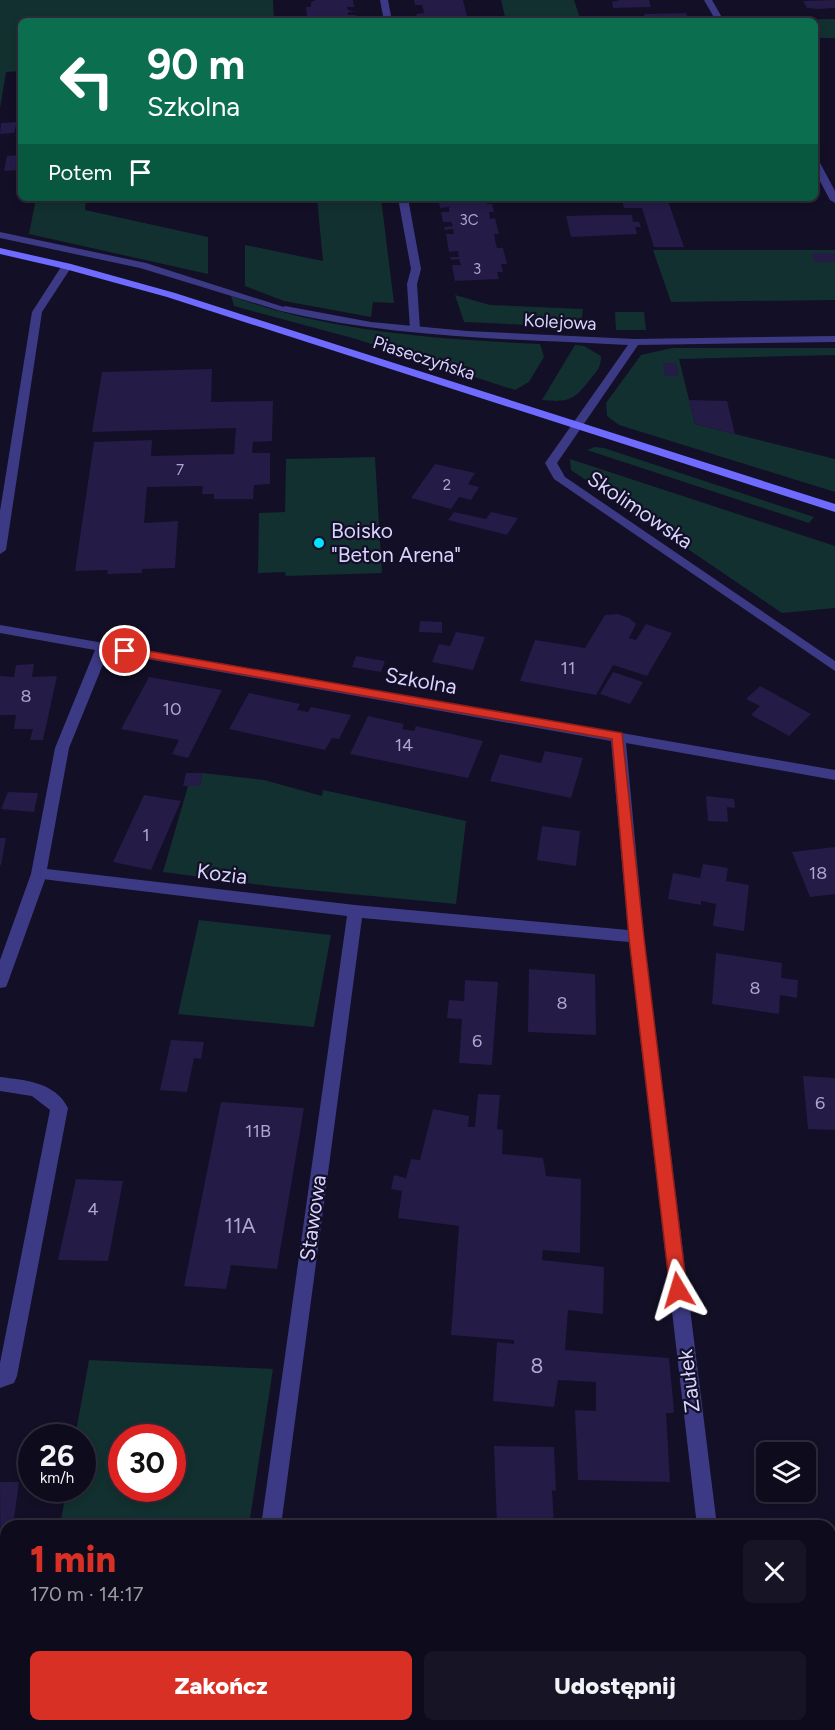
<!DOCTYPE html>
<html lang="pl">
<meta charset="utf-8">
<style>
body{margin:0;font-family:Figtree,sans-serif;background:#171425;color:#f1f3f6;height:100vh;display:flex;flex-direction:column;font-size:22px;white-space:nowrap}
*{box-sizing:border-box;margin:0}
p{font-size:20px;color:#9b9ba3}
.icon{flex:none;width:33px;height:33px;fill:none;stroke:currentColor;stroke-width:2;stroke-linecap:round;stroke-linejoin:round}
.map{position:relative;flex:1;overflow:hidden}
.details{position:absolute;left:0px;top:1520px;width:836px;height:212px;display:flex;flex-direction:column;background:#0e0b1c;border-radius:18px 18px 0 0;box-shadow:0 3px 9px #0003,0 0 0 2px #2e2b3b}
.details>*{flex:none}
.hud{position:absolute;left:18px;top:18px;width:800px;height:183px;border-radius:9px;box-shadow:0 3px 9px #0003,0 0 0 2px #2e2b3b;background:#0b6e4f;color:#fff;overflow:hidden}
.controls{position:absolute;left:756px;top:1442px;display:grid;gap:12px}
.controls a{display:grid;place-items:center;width:60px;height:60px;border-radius:9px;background:#0e0b1c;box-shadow:0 3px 9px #0003,0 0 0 2px #2e2b3b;font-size:30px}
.speed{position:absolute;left:18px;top:1424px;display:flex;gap:12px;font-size:30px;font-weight:700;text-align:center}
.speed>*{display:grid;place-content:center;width:78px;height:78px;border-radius:50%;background:#0e0b1c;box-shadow:0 3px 9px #0003,0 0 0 2px #2e2b3b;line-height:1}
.speed small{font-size:15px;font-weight:400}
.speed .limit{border:9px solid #d22;background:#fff;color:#111}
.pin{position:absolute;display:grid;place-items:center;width:51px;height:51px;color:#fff;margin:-26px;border:3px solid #fff;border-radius:50%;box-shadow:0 2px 6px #0007}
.me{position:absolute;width:66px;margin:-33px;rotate:353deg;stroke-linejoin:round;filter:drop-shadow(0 0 4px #0008)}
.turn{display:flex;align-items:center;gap:21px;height:126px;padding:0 30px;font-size:27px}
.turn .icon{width:78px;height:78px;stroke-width:2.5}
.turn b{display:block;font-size:42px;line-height:51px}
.then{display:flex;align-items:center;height:57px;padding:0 30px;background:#0003;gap:12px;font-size:22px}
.round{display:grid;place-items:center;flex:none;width:63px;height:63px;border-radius:9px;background:#171425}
.head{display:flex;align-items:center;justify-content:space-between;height:102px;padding:0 30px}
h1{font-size:36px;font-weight:800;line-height:45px;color:#d93025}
.primary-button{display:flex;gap:12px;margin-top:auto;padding:12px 30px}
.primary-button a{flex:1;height:69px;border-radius:9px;background:#d93025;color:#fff;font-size:24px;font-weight:800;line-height:69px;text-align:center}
.primary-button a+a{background:#171425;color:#f1f3f6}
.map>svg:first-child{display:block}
.green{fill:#12302f;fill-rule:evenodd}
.building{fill:#241b47}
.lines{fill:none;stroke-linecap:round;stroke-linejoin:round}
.lane{fill:#3d3a85;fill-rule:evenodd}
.street{fill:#3d3a85;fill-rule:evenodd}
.secondary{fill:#6f6bff;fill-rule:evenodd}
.route{fill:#d93025;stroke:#8d1f18;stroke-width:1.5}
.poi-dot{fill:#00e5ff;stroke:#130f26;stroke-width:2}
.labels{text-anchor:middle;stroke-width:4.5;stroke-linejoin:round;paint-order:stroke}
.far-number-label{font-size:15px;fill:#aca6d1}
.far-street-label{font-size:18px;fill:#d9d4ff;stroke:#130f26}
.number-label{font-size:18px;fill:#aca6d1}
.street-label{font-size:21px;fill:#d9d4ff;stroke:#130f26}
.poi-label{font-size:21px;fill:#d9d4ff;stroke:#130f26;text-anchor:start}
.near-number-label{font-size:21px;fill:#aca6d1}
</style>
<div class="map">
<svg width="835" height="1730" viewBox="0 0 835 1730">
<rect width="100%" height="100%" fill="#130f26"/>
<g class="green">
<path d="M0 0H273L274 21H21V71L6 72 0 108Z"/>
<path d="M501 0H574L581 21H506Z"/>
<path d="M835 19V38H815L814 21 729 20Z"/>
<path d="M36 198H86L85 210 208 237V274L29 234Z"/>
<path d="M317 198H381L394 303 373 302 371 317 284 301 245 286V245L323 261Z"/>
<path d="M653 250H835V300L671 302Z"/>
<path d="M455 295 490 305 583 309 581 325 577 327 464 322Z"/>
<path d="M231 296C331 332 435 339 540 344L544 357 529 382 515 390 356 339 234 306Z"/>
<path d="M615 312H644L646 330H616Z"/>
<path d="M575 345 584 346 601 356C601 366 598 370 592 377 575 399 570 403 542 400Z"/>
<path d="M672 348H835V355L679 359 695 424 835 459V492L619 425 607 416 606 403 641 355Z"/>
<path d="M595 447 604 448 814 517 809 523 587 450Z"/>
<path d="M375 457 382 573 286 576 285 572 258 573 259 513 285 512 286 459Z"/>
<path d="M570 459 835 546V608L782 613 571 470Z"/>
<path d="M202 773 264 780 322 796 323 790 466 821 456 904 277 887 163 872 188 786H200Z"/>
<path d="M199 920 331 935 314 1027 178 1014Z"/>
<path d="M89 1360 273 1369 249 1525H60L67 1488H82V1437H75ZM122 1437H172V1488H122Z"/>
<path d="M16 1725H218L217 1730H15Z"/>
</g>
<g class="building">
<path d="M316 0H353L354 7H347L348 10 355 12H348V15H356V21H313L312 17H307L306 7H311V2Z"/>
<path d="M414 0H463L468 21H418L416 14 424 13 422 5H415Z"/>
<path d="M620 0H649L651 7 613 8 612 2Z"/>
<path d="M835 0V8L817 9 807 8 803 1Z"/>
<path d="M686 13 690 21H646L644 14Z"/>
<path d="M17 122 14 133 0 134 1 123Z"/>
<path d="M21 155V170L4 171 7 156Z"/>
<path d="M438 198H485L487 204H492L494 212H489L490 219 495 218 499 234H494L495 240 497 248H503L507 264H501L503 272H497L499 279 455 281 452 265H461L459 259 451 260 450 257H459L458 251 449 252 446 234H454L453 229 445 230 444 227 453 226 451 222H443L441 212H449V207L440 208Z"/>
<path d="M621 198H667L684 247H654L642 208H624Z"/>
<path d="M606 215H632L633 222H639L641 227H635L637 234 571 237 566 216Z"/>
<path d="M812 253H835V262H814Z"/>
<path d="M663 363H676L679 376H665Z"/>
<path d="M212 369 211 402 273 401 272 441 253 442 252 453H270V484L254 485 253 499H214V494H202L203 486 147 487 144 523 178 521 175 568 142 569V573L107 574 108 570 75 571 94 442 152 440 151 456 234 454 236 428 92 432 102 372Z"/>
<path d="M689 400 727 401 735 434 695 424Z"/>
<path d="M435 464 475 473 468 484 479 487 471 500 459 497 451 509 411 498Z"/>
<path d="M454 512 486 519 491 512 518 518 507 535 448 520Z"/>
<path d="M618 614 629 618 636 624 629 638 636 640 646 624 672 633 647 676 613 665 596 695 520 681 535 640 585 648 605 615Z"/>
<path d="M420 621 442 622V633L419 632Z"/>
<path d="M456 632 485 637 473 670 432 662 439 644 450 646Z"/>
<path d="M356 656 385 661 381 672 352 667Z"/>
<path d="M34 664 32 677 57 676 43 740H30L33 729H14L16 715H0V676L14 677 16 665Z"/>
<path d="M613 672 643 682 630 704 600 694Z"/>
<path d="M149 677 222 690 188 758 172 754 179 740 121 729Z"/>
<path d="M760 686 811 714 789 736 751 715 760 706 746 699Z"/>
<path d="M249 693 300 704 297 710 308 712 311 707 351 715 339 739 332 738 325 750 229 729Z"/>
<path d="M368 716 404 724 402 729 414 731 416 726 483 741 468 778 350 754Z"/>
<path d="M545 751 583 758 571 798 490 781 500 754 541 763Z"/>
<path d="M186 773H202L200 786H183Z"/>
<path d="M8 792 38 793 34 812 1 809Z"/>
<path d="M144 795 181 801 151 870 113 862Z"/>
<path d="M706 796 734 799 735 808 727 807 728 822 708 821Z"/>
<path d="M542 826 580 831 576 866 537 860Z"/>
<path d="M0 838H6L1 865H0Z"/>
<path d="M835 847V894L810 897 792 852Z"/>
<path d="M703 864 728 868 726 881 749 885 744 931 713 926 716 904 701 901V905L668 899 673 873 700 878Z"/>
<path d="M716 953 782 963 781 978 798 980 797 998 780 995 779 1014 712 1004Z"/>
<path d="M529 969 595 974 596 1035 528 1032Z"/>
<path d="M465 980 498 982 492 1065 459 1063 462 1019 447 1018 449 1000 464 1001Z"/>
<path d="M171 1040 204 1042 201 1059 194 1058 187 1092 160 1090Z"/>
<path d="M803 1076 835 1078V1130L808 1129Z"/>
<path d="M478 1094 500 1095 497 1129 503 1130 502 1154 543 1158 546 1176 581 1179 580 1253 543 1250 542 1260 604 1267 603 1314 568 1310 565 1350 669 1358 674 1411 673 1413H666L670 1482 578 1480 575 1410 596 1411V1382L558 1380 554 1407 493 1401 497 1342 514 1344V1340L451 1335 459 1226 398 1218 402 1191 391 1189 394 1175 406 1178 411 1159 420 1160 433 1109 469 1116 468 1127H475Z"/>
<path d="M221 1102 304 1108 277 1269 231 1265 226 1289 184 1286Z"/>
<path d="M76 1179 123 1181 108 1261 58 1260Z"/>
<path d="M494 1446 554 1447 556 1491 552 1490 554 1526H497Z"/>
<path d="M0 1482H19L13 1526H6V1582L1 1618Z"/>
<path d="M443 1725H508V1730L443 1727Z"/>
<path d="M553 1725H666V1730H552Z"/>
</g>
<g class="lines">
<g class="lane">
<path d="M380 0H388L392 21H384Z"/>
<path d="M398 198H408L421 269 417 284 420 329 415 332 410 329 407 284 411 269Z"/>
<path d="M0 232 146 263 290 309 281 311 140 268 0 238Z"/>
<path d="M39 868 44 870 47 874 8 982 6 987 0 988V960L31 874 34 870Z"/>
<path d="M0 1077C25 1080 55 1082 68 1108L17 1376 14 1383 0 1388V1363L50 1110 32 1096 0 1091Z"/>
</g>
<g class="street">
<path d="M704 0H712L724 21H716Z"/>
<path d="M814 158 819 161 835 191V203L830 200 814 170Z"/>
<path d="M67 263 72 266 42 312 6 550 0 554V511L32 312 63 264Z"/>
<path d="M285 306 371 322 467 331 635 339 835 336V342L638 345 557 463 565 477 835 661V671L554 479 545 463 628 345C512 339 395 338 281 311L280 309Z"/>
<path d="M0 625 835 770V780L626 743 644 937 717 1526H697L629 942 362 918 281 1526H261L347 916 34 878 31 874 55 748 95 650 0 633ZM108 652 611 741 628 930 355 905 47 869 69 748Z"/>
<path d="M233 1725H255L254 1730H232Z"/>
<path d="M719 1725H741L742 1730H720Z"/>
</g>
<path class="secondary" d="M0 248 71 264 175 293 835 504V512L167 297 65 269 0 254Z"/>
</g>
<path class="route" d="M125 647 622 733 644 938 687 1290 684 1296 678 1298 672 1296 670 1290 629 938 612 739 120 653 119 651Z"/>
<circle class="poi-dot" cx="319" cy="543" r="6"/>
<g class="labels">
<g class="far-number-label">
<text x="469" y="225">3C</text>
<text x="477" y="274">3</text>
<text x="180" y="475">7</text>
<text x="447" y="490">2</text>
</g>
<g class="far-street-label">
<text transform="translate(560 322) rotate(3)" y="6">Kolejowa</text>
<text transform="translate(424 358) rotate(18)" y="6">Piaseczyńska</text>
</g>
<g class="number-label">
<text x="568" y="674">11</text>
<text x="26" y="702">8</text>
<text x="172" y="715">10</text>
<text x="404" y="751">14</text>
<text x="146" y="841">1</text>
<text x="818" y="879">18</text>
<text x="755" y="994">8</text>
<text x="562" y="1009">8</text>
<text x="477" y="1047">6</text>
<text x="820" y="1109">6</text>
<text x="258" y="1137">11B</text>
<text x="93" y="1215">4</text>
</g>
<g class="street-label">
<text transform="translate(640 510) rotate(34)" y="7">Skolimowska</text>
<text transform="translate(421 681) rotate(10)" y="7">Szkolna</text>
<text transform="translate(222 874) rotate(7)" y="7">Kozia</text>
<text transform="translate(313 1218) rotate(-82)" y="7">Stawowa</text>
<text transform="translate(689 1381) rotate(-97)" y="7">Zaułek</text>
</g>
<g class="poi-label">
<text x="331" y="538">Boisko<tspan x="331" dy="24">"Beton Arena"</tspan></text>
</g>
<g class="near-number-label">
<text x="240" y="1233">11A</text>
<text x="537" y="1373">8</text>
</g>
</g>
</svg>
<div class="controls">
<a><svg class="icon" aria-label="layers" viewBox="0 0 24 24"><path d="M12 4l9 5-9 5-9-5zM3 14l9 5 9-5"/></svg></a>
</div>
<div class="speed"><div>26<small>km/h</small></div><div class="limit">30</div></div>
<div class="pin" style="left:125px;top:651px;background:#d93025"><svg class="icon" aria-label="arrive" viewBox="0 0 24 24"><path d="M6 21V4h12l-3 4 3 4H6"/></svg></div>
<svg class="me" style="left:678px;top:1290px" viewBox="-20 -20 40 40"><path d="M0-17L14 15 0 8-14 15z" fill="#d93025" stroke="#fff" stroke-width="4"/></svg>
<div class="hud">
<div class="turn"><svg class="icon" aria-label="left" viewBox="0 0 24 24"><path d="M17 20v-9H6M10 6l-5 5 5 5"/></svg><div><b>90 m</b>Szkolna</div></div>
<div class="then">Potem<svg class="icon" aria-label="arrive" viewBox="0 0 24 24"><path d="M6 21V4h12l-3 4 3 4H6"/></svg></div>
</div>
<section class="details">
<div class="head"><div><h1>1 min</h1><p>170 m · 14:17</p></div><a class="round"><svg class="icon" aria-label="close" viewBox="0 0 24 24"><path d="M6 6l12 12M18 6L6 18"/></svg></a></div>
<div class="primary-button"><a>Zakończ</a><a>Udostępnij</a></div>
</section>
</div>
